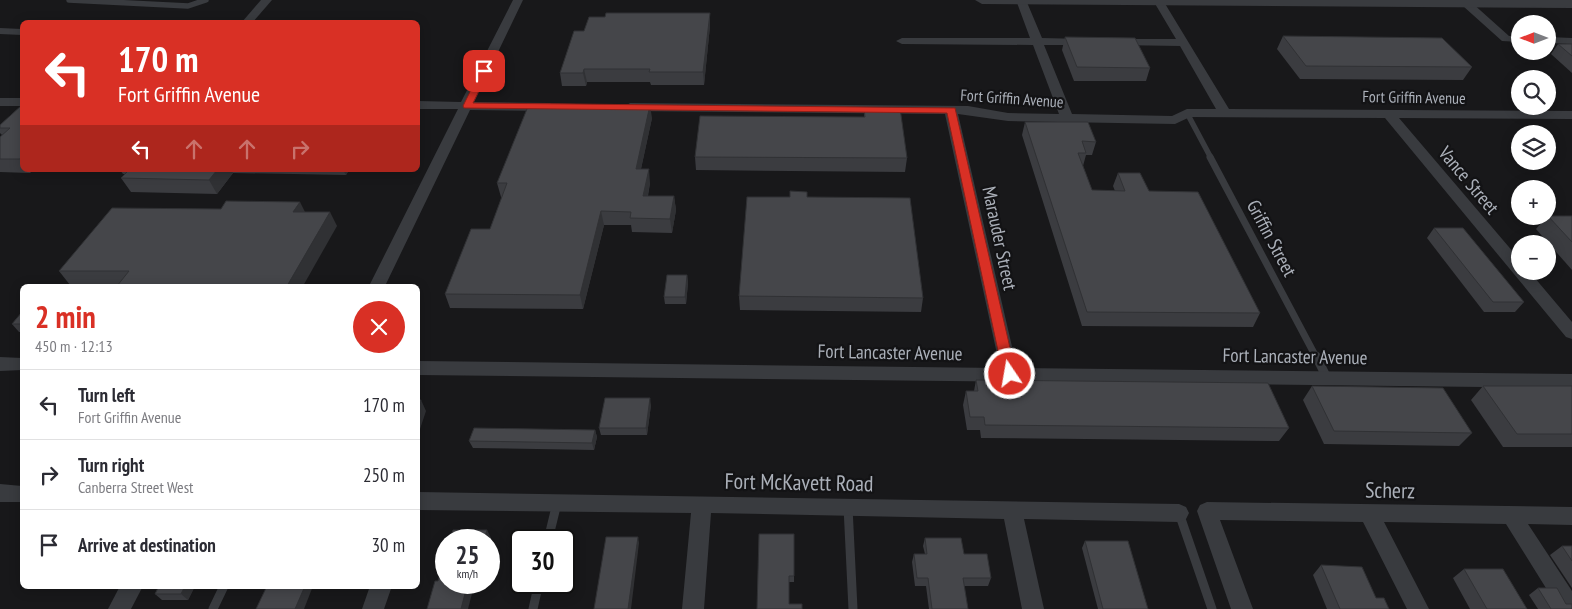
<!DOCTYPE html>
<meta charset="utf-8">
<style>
body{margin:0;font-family:"PT Sans Narrow",sans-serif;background:#f7f7f7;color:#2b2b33;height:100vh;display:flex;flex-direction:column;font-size:19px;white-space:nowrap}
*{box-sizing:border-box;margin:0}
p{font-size:16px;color:#7c7c81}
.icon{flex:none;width:28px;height:28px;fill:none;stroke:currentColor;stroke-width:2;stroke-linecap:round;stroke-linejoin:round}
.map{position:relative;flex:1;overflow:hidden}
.sheet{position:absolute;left:20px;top:284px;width:400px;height:305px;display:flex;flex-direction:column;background:#fff;border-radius:8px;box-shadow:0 2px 12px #0003}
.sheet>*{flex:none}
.top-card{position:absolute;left:20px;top:20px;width:400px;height:152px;border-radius:8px;box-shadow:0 2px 12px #0003;background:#d93025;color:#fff;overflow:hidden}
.needle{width:32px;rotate:270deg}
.buttons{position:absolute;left:1511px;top:15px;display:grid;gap:10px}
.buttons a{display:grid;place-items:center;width:45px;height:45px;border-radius:50%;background:#fff;box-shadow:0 2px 12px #0003;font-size:25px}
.speed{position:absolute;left:435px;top:529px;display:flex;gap:10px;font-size:25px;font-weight:700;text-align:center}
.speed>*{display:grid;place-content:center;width:65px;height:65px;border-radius:50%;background:#fff;box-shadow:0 2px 12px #0003;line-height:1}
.speed small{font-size:12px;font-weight:400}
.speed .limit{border:2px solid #111;border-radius:8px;background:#fff;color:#111}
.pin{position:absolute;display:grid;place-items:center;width:42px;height:42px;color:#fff;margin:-21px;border-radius:10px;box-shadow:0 2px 8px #0006}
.me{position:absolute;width:55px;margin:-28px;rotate:348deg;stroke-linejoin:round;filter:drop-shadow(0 0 4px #0008)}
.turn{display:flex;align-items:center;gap:18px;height:105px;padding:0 15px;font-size:22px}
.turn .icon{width:65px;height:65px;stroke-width:2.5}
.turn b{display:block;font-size:35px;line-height:42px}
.lanes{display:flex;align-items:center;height:48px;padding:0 15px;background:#0003;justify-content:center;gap:25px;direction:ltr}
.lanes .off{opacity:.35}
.round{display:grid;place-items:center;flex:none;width:52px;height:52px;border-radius:26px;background:#f7f7f7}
.overview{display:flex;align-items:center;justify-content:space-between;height:85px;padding:0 15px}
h1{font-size:30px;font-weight:700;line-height:38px;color:#d93025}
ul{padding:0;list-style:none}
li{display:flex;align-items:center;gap:15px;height:70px;padding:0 15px;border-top:1px solid #e1e1e2}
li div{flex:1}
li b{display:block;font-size:19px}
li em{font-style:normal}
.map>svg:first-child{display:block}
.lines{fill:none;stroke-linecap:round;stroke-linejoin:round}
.service-far2{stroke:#393b3f;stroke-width:5.5}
.service-far1{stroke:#393b3f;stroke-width:7}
.service{stroke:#393b3f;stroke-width:9}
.minor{fill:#393b3f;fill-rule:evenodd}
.tertiary{fill:#393b3f;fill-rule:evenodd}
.wall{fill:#3b3c40}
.shaded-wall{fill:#303134}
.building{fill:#45464a;stroke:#303134}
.route{fill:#d93025;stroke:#8d1f18}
.labels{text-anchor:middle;stroke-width:4.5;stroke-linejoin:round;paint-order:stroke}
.far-street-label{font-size:16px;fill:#abb0b9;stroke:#131315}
.street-label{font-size:19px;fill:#abb0b9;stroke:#131315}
.near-street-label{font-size:22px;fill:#abb0b9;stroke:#131315}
</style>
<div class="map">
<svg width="1572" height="609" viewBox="0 0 1572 609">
<rect width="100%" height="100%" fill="#18181a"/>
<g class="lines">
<g class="service-far2">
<path d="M69 0 188 6 206 0"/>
<path d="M1187 113 1211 158"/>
</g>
<path class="service-far1" d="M1210 157 1316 357"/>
<g class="service">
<path d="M1316 356 1327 378"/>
<path d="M848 507 853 609"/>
<path d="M1179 513 1212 609"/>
<path d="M548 540 557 503"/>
<path d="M213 609 224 586"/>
<path d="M533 609 539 582"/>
</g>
<g class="minor">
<path d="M261 0H272L253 22H242Z"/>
<path d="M513 0H523L474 102 550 103 556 107 550 111 470 110 385 286H369L458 109H418V101L461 102Z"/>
<path d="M1016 0H1026L1042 38 1084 39 1090 42 1084 45H1044L1072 114 1172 116 1187 109H1216L1180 46 1116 45 1110 42 1116 39H1176L1154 2 1155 0H1163L1164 2 1229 109 1572 111V119L1399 118 1520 260V271H1529L1572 322V339L1566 337 1385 118 1190 117 1175 124 1008 121 958 114 1017 368 1572 374V388L418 375V361L1000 368 945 114 630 111 624 107 630 103 968 106 1008 113 1059 114 1033 45 902 44 896 41 902 38H1030Z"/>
<path d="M1467 1 1471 2 1509 36H1520V42L1502 41 1463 6 1462 4Z"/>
<path d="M0 28 22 29V35L0 34Z"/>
<path d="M1548 37 1572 38V44L1548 43Z"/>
<rect x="0" y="98" width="22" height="8"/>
<path d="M0 357 22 358V370L0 371Z"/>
<path d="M0 484 22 486V502H0Z"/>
<path d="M418 492 1179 504 1186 507 1189 513 1186 519 1179 522 1024 519 1044 609H1022L1004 519 711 513 704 609H682L691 513 418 510Z"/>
<path d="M1207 502 1572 507V525L1528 524 1572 591V609H1559L1506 524 1384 522 1429 609H1407L1363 522 1220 520 1253 609H1231L1197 511 1200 505Z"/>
<path d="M120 586H143L131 609H108Z"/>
<path d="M370 586H392L384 609H362Z"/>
</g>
<path class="tertiary" d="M975 0H1572V8L982 4Z"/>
</g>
<g class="wall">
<path d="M710 13V26L704 85H651L650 82H587L586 86H562L560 73 584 31 605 17Z"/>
<path d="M1283 36 1472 67 1463 80 1300 79 1277 49Z"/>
<path d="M1065 37 1150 68 1146 81H1074L1062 50Z"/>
<path d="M1558 44H1572V73L1551 54Z"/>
<path d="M22 105V170H33L30 173 0 172V137L2 135 0 133V125Z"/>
<path d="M864 108 907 158 905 172 696 170 695 157 864 117Z"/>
<path d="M652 118 641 169 650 183 648 196H674L676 210 672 233 632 232 631 225H604L583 309 450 308 445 294 490 229 502 197H501L497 183Z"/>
<path d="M1025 122 1096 142 1092 155H1086L1083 166 1092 190 1115 191 1113 186 1118 173 1149 191 1260 313 1253 327 1082 326 1022 135Z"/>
<path d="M120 170H349L346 175 233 173 217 194 131 192 121 178 125 174H123Z"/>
<path d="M807 197 923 298 921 312 740 310 739 296Z"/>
<path d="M305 212 337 226 118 285H70L59 271Z"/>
<path d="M1547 216H1572V270L1536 229Z"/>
<path d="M1434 228 1524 302 1515 312H1484L1427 238Z"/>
<path d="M687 275 688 283 686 304H665L664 297Z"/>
<path d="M22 312V332H19L12 324Z"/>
<path d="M976 380 1289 428 1279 441 981 438 980 430H967L963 405 966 391H974Z"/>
<path d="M1312 386 1472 433 1459 446 1324 444 1303 400Z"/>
<path d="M1483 386H1572V447H1503L1471 400Z"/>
<path d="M651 405 647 435H601L599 428Z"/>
<path d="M595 430 597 437 594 450 473 448 469 441Z"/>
<path d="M794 534V582H789V604L757 609Z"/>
<path d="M925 538 964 554 991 578 988 586H964L968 609H929L926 586H915L912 562 914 554H925L923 546Z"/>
<path d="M1085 541 1148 609H1098L1082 548Z"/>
<path d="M1562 546H1572V588L1550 555Z"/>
<path d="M1321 565 1376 598 1389 609H1327L1313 575Z"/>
<path d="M1464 569 1527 609H1470L1453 578Z"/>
<path d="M159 586H195L188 600H162L155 594Z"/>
<path d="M1538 588 1566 604 1572 609H1538L1529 595Z"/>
</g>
<g class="shaded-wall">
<path d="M710 13V26L704 85 703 72Z"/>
<path d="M584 69 587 82 586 86 583 73Z"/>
<path d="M650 105 652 118 638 182 636 169Z"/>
<path d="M22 156V163L20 159Z"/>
<path d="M649 169 650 183 645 209 643 196Z"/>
<path d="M217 170H231L233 173 217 194 209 180Z"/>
<path d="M343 170H349L346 175Z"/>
<path d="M674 196 676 210 672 233 670 219Z"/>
<path d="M300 202 307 216 293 212Z"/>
<path d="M601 211 604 225 583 309 580 295Z"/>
<path d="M330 212 337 226 303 286H287Z"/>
<path d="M687 275 688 283 686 304 685 297Z"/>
<path d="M650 398 651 405 647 435 646 428Z"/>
<path d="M421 400 426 411 418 435V410Z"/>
<path d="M595 430 597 437 594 450 592 443Z"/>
<path d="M487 530 491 538 489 546V540H484Z"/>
<path d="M638 537 639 543 631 609H628Z"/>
<path d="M468 582H475L468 609H461Z"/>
<path d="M185 586H195L188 600 181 594Z"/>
<path d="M305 586H313L304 609H295Z"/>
</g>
<g class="building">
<path d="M606 13H710L703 72H649L650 69H584L583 73H560L574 31H584L589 17H605Z"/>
<path d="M1283 36 1442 38 1472 67 1306 66Z"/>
<path d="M1065 37 1135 38 1150 68 1077 67Z"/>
<path d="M1558 44H1572V56Z"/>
<path d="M529 104 650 105 636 169H649L643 196H674L670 219 630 218 631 212 601 211 580 295 445 294 471 229H490L507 183H497Z"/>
<path d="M22 105V156L20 159H0V137L10 128H0V125Z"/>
<path d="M864 108H900L907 158 695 157 700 116 865 117Z"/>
<path d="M1025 122H1088L1096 142 1082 141 1086 153H1078L1092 190 1125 191 1118 173H1140L1149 191 1198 192 1260 313 1087 312Z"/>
<path d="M129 170H217L209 180 121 178Z"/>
<path d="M790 191 807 192V197L910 198 923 298 739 296 747 197H790Z"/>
<path d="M226 201 300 202 293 212H330L287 286H117L129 271H59L112 208 221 209Z"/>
<path d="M1548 216H1572V242Z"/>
<path d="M1434 228H1463L1524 302H1493Z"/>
<path d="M667 275H687L685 297H664Z"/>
<path d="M22 312V324H12Z"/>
<path d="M976 380 1268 383 1289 428 985 425 984 417H970L966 391H978Z"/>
<path d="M1312 386 1443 388 1472 433 1334 431Z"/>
<path d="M1483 386H1572V434H1517Z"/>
<path d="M605 398H650L646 428H599Z"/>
<path d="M418 400H421L418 410Z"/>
<path d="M474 428 595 430 592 443 469 441Z"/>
<path d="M453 530H487L484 540H450Z"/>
<path d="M759 534H794V576H789V604H802V609H757Z"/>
<path d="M606 537H638L628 609H594Z"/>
<path d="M925 538H961L964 554H987L991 578H963L968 609H932L928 578H917L914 554H927Z"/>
<path d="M1085 541H1128L1148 609H1103Z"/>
<path d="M1562 546H1572V561Z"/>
<path d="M446 554V582H468L461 609H427L435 581H438Z"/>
<path d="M1321 565 1362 567 1376 598H1384L1389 609H1340Z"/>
<path d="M1464 569H1503L1527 609H1487Z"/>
<path d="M159 586H185L181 594H155Z"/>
<path d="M267 586H305L295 609H256Z"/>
<path d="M1538 588H1557L1566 604H1572V609H1551Z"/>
</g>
<path class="route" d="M484 68 489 71 473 103 955 108 1016 374 1014 378H1005L1003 374 947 113 464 108 463 106 480 71Z"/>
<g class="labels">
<g class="far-street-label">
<text transform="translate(1414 97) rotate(1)" y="6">Fort Griffin Avenue</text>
<text transform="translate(1012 98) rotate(4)" y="6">Fort Griffin Avenue</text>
</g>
<g class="street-label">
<text transform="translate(1469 180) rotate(50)" y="7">Vance Street</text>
<text transform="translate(1000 238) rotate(78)" y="7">Marauder Street</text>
<text transform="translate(1272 238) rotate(62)" y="7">Griffin Street</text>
<text transform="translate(890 352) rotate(1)" y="7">Fort Lancaster Avenue</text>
<text transform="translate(1295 356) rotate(1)" y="7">Fort Lancaster Avenue</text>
</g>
<g class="near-street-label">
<text transform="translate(799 482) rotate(1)" y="8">Fort McKavett Road</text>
<text transform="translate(1390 490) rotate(1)" y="8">Scherz</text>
</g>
</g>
</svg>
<div class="buttons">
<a><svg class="needle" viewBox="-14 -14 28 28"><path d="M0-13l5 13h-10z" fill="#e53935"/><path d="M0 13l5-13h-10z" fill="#7c7c81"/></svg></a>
<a><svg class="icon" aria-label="search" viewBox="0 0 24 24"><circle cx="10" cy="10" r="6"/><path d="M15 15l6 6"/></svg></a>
<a><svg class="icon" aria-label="layers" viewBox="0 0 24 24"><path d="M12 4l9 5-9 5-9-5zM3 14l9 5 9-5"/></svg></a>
<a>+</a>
<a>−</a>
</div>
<div class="speed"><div>25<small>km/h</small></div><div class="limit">30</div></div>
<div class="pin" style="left:484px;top:71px;background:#d93025"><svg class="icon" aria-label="arrive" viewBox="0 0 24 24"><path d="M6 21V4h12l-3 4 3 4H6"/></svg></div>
<svg class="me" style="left:1010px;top:374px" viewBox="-20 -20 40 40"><circle r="17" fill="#d93025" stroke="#fff" stroke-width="3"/><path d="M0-11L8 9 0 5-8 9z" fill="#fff"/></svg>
<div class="top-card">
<div class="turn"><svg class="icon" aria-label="left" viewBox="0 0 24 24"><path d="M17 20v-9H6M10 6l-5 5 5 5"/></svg><div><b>170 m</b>Fort Griffin Avenue</div></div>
<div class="lanes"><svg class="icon" aria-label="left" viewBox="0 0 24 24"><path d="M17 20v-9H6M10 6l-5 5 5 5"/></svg><svg class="icon off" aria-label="ahead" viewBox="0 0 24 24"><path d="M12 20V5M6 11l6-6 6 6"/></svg><svg class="icon off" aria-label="ahead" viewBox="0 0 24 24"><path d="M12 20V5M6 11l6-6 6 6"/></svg><svg class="icon off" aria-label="right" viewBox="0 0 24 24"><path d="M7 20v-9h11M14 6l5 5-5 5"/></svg></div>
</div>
<section class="sheet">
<div class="overview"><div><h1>2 min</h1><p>450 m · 12:13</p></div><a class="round" style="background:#d93025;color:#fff"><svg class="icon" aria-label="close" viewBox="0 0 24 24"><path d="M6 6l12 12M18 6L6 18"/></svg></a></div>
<ul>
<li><svg class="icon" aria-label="left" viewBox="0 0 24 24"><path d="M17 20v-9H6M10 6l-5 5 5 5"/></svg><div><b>Turn left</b><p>Fort Griffin Avenue</p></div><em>170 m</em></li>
<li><svg class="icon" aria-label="right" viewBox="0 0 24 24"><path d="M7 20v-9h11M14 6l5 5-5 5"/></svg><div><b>Turn right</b><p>Canberra Street West</p></div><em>250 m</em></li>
<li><svg class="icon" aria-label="arrive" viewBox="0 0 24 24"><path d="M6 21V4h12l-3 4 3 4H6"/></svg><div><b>Arrive at destination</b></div><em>30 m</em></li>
</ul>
</section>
</div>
